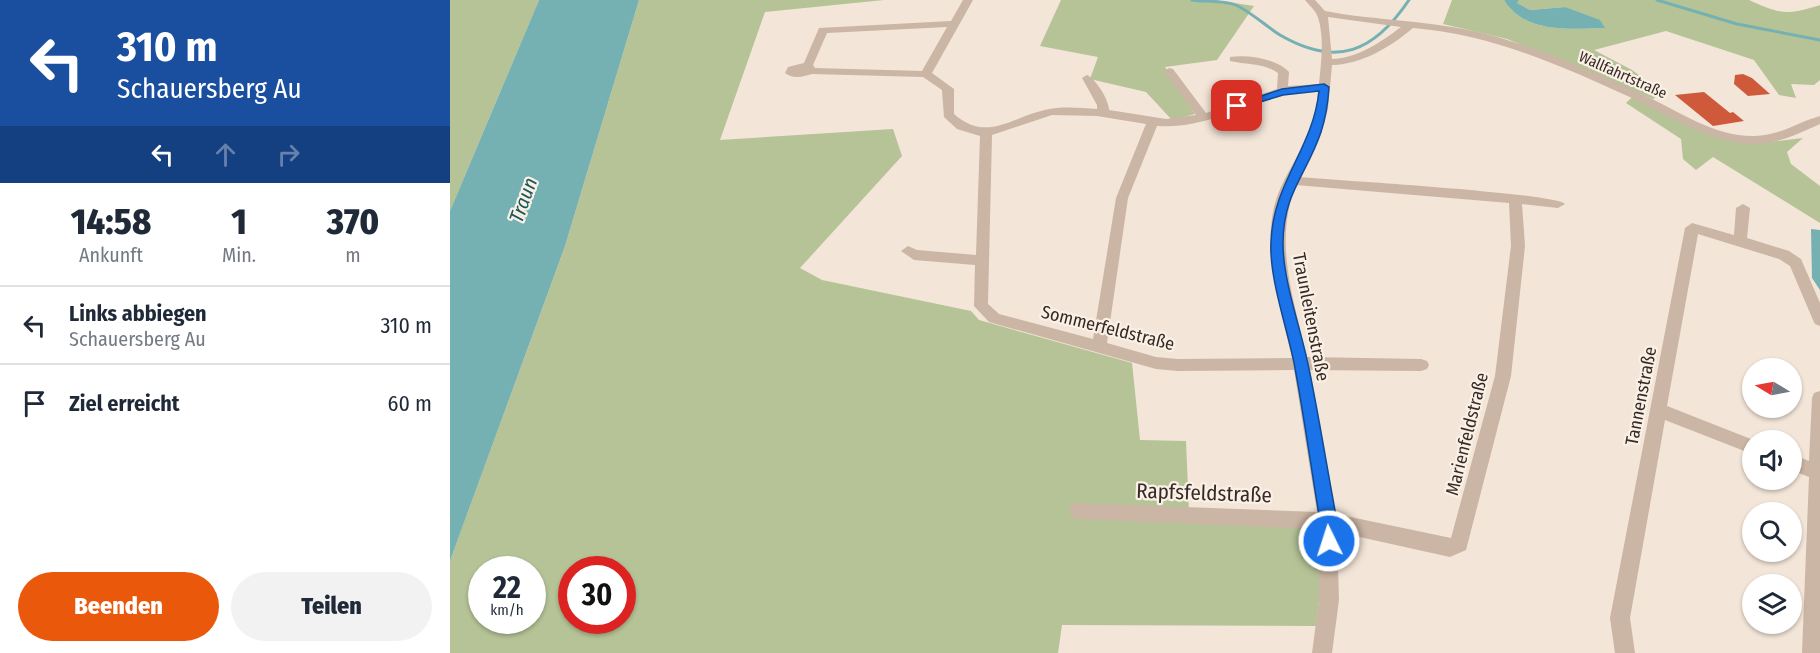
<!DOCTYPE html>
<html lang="de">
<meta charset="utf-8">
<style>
body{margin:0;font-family:"Fira Sans Condensed",sans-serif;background:#f2f2f3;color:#1f2937;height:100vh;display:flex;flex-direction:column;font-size:22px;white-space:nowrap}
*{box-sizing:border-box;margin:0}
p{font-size:20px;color:#747a83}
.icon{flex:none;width:33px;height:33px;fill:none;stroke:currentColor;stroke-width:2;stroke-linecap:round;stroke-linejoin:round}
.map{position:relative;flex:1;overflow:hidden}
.drawer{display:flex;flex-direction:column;background:#fff;width:450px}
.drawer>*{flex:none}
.top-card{background:#1a4fa0;color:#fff;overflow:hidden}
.needle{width:39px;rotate:280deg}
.tools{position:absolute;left:1292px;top:358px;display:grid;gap:12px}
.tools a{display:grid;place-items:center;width:60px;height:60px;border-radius:50%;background:#fff;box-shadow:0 2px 4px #0004;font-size:30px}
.speed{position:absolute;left:18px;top:556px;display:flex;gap:12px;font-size:30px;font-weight:700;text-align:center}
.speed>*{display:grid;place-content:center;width:78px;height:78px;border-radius:50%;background:#fff;box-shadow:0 2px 4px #0004;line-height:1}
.speed small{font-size:15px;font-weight:400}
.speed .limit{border:9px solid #d22;background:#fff;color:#111}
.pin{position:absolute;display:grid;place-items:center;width:51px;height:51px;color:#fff;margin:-26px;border-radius:12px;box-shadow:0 3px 9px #0006}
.me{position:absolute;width:66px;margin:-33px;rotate:356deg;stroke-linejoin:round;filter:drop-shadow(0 0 4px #0008)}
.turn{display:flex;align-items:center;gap:21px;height:126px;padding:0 18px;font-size:27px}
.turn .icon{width:78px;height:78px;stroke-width:2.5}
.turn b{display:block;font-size:42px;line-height:51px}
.lanes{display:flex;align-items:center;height:57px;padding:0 18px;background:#0003;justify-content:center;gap:30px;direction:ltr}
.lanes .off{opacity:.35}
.eta{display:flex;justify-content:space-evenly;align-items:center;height:102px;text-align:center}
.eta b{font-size:36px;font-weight:800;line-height:42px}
.cta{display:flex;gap:12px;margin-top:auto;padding:12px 18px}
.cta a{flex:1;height:69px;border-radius:36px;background:#ea580c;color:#fff;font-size:24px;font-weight:800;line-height:69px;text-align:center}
.cta a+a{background:#f2f2f3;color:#1f2937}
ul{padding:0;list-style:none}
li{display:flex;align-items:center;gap:18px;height:78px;padding:0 18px;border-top:2px solid #e0e1e3}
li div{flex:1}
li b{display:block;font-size:22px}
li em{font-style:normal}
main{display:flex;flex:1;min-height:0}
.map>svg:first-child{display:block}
.green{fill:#b5c397;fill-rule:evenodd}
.water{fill:#75b1b2}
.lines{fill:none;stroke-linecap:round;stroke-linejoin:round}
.stream{stroke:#75b1b2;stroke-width:3}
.building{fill:#ce5a3b}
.street{fill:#cbb5a4;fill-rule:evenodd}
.route{fill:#1a73e8;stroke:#114b97;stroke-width:1.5}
.labels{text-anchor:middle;stroke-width:4.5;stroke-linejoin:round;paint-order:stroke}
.far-street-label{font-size:15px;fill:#362a26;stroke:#faf0e5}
.street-label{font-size:18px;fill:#362a26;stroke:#faf0e5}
.water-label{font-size:20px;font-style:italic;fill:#19585a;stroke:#faf0e5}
.near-street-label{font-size:21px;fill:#362a26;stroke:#faf0e5}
</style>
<main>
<section class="drawer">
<div class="top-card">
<div class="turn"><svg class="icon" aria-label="left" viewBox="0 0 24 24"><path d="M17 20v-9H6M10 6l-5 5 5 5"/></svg><div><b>310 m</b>Schauersberg Au</div></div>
<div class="lanes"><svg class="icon" aria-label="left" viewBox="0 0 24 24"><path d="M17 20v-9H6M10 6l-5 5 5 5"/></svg><svg class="icon off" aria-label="ahead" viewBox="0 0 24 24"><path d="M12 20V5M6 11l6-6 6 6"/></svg><svg class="icon off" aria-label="right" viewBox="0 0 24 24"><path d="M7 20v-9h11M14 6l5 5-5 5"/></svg></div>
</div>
<div class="eta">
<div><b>14:58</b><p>Ankunft</p></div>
<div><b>1</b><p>Min.</p></div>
<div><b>370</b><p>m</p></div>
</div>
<ul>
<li><svg class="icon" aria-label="left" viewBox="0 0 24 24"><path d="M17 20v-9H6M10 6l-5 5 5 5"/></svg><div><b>Links abbiegen</b><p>Schauersberg Au</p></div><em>310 m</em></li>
<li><svg class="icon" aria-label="arrive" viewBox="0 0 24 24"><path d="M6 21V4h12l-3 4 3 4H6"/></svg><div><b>Ziel erreicht</b></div><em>60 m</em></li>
</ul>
<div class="cta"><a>Beenden</a><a>Teilen</a></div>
</section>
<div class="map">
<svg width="1370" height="653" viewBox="0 0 1370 653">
<rect width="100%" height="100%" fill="#f3e5d8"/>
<g class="green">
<path d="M0 0H89L0 211Z"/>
<path d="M189 0H434L315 12 270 140 443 129 452 156 350 268 372 280 521 311 529 320 682 363 690 440 736 441 739 512 871 522 872 575 866 626 612 625 608 653H0V561L115 246ZM32 570H82V621H32ZM122 570H172V621H122Z"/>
<path d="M611 0H765L804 6 767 60 715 67 745 114 722 120 696 92 640 79 648 57 590 46Z"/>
<path d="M1002 0H1054C1075 34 1119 29 1154 28L1115 7 1080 10 1067 3 1069 0H1299C1331 14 1336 16 1370 5V80L1364 85 1341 84 1346 98 1329 95 1304 60 1216 31 1144 50 1182 70 1212 92 1203 99 1057 39 993 24Z"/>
<path d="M1182 97 1239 125 1310 143 1353 138 1337 152 1341 164 1370 186V223L1263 157 1246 170 1233 159 1231 139 1176 103Z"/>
</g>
<g class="water">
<path d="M89 0H189L115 246 0 561V211Z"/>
<path d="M1054 0H1069L1067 3 1080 10 1115 7 1150 20 1155 28C1119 29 1075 34 1054 0Z"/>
<path d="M1361 229 1370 230V290L1362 278Z"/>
</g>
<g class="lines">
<g class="stream">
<path d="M742 0C755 2 776 0 788 6 803 14 816 26 830 35 887 68 924 52 959 0"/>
<path d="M1207 0 1287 24 1370 40"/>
</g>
</g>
<g class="building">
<path d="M1293 74 1302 78 1320 94 1298 96 1284 84 1285 75Z"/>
<path d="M1254 92 1280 113 1283 112 1294 121 1263 126 1225 95Z"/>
</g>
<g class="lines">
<g class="street">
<path d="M513 0H523L482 73 504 89V114C538 144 563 115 600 109 615 106 632 108 647 109V105L632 78 637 75C646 79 659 100 659 110L716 119 746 115 714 71 719 68 723 69 756 113 827 89 828 73C814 63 797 65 780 61V57C798 54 827 59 839 72L838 86 869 84C871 63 875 35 867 15 865 10 859 5 855 0H865L875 11 892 14C949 22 1001 22 1057 40 1104 54 1150 75 1196 96 1230 112 1265 137 1305 136 1329 136 1348 122 1370 116V124C1350 133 1328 144 1305 144 1260 144 1221 116 1182 98 1112 66 1041 34 963 28 940 47 913 64 882 65L878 109 871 134 849 177C881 180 1105 193 1115 204L1108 208 1072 204 1075 246 1061 376 1016 550 1000 557 887 532 889 600 882 653H862L869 600V529L628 519 622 517 619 511 622 505 628 503 867 512 844 370 728 371 706 369 539 322 524 306 525 265 464 260 451 251 458 246 467 250 526 255 530 136 507 129 494 117 492 90 473 77 362 74C353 77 342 79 335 73L338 67 354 63 369 28 501 21ZM878 17 951 27C931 42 908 58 882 59ZM497 27 472 71 365 68 363 65 377 33ZM857 90H868C867 106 865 121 858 135 848 159 830 181 824 207 813 256 831 309 842 358L728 359 706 357 657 343 678 198 707 126C759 130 808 97 857 90ZM602 115 647 116 696 124 666 198 643 339 549 314 538 304 542 135ZM846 185 1059 203 1061 246 1045 376 1001 538 886 514 860 370 971 371 977 369 979 365 977 361 971 359 857 357C844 300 823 243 846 185Z"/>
<path d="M1293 204 1300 208 1297 238 1339 251 1351 259 1370 303V326L1365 324 1363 320 1340 266 1329 259 1248 234 1217 406 1306 441H1302V454L1215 420 1180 618 1185 653H1165L1160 618 1235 228 1242 223 1284 235 1286 208Z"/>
<path d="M1370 391V653H1352L1359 477 1341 470V454L1359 461 1362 398 1364 393Z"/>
</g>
</g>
<path class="route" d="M874 84 879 87C878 103 876 117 871 132 857 174 833 193 833 243 833 281 850 326 858 364 869 416 877 469 887 521V541L885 546 879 549 873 546 870 541V521C861 468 854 415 844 363 837 327 819 278 821 242 823 182 863 149 869 91L833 95 787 109 782 106 832 89Z"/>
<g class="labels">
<g class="far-street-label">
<text transform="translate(1173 75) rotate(24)" y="5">Wallfahrtstraße</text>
</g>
<g class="street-label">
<text transform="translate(861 317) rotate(79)" y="6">Traunleitenstraße</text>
<text transform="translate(658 328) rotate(14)" y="6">Sommerfeldstraße</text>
<text transform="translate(1191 396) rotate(-79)" y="6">Tannenstraße</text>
<text transform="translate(1017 434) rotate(-76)" y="6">Marienfeldstraße</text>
</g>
<g class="water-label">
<text transform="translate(73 200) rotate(-70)" y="7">Traun</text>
</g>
<g class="near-street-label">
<text transform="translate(754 493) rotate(2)" y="7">Rapfsfeldstraße</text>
</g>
</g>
</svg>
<div class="tools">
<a><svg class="needle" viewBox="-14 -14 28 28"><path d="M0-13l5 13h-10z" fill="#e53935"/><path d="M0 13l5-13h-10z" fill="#747a83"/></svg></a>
<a><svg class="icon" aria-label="sound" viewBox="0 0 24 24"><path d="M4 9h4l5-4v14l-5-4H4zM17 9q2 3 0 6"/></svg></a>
<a><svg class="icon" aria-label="search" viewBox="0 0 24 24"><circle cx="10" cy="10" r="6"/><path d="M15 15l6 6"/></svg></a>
<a><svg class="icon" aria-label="layers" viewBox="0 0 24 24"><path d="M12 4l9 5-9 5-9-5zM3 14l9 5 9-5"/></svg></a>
</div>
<div class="speed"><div>22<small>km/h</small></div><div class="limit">30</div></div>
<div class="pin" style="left:787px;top:106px;background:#d93025"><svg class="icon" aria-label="arrive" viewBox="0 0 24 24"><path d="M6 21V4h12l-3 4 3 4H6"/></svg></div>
<svg class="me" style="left:879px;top:541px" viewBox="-20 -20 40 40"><circle r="17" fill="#1a73e8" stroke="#fff" stroke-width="3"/><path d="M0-11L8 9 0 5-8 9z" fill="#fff"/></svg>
</div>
</main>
